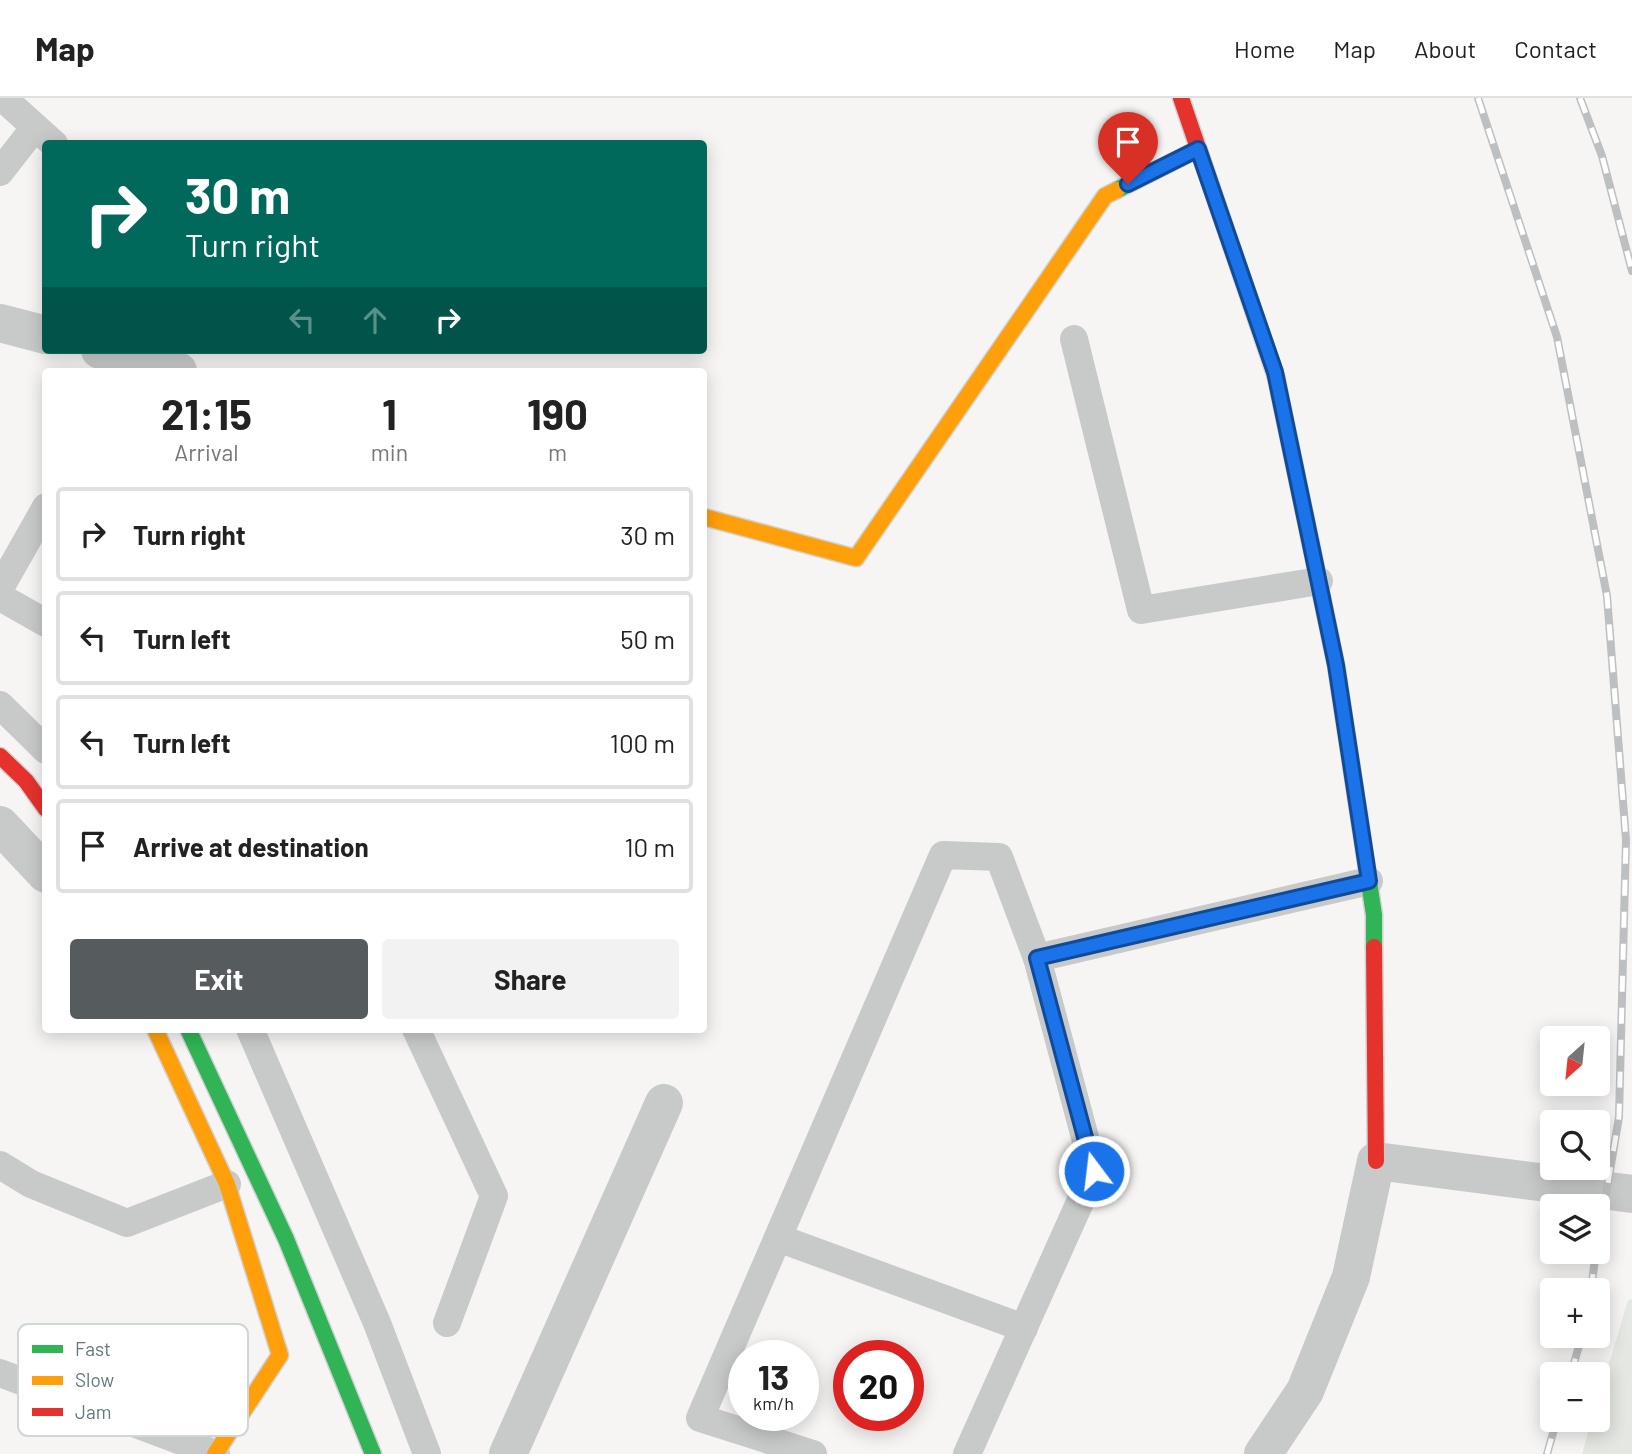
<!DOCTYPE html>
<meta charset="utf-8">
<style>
body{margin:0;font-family:Barlow,sans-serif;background:#f2f2f2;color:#222;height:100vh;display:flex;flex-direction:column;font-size:26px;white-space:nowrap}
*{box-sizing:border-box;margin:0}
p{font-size:23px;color:#767676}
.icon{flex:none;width:38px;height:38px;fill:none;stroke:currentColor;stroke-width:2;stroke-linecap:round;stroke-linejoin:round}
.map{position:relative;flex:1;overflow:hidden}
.details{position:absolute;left:42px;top:270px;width:665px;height:665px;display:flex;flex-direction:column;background:#fff;border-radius:7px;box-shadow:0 4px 18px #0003}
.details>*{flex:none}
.top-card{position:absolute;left:42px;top:42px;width:665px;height:214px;border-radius:7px;box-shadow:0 4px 18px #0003;background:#00695c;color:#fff;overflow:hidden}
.needle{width:46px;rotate:207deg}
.tools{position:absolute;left:1540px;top:928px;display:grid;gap:14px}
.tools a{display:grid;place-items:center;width:70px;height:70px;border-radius:7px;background:#fff;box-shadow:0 4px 18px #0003;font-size:35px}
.speed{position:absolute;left:728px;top:1242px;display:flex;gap:14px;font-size:35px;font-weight:700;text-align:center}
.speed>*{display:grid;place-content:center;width:91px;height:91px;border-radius:50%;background:#fff;box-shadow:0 4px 18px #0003;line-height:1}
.speed small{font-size:18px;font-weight:400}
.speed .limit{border:10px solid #d22;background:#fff;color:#111}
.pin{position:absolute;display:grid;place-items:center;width:60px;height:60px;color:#fff;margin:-72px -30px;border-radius:50% 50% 50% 0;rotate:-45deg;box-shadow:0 0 7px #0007}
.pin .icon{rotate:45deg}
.me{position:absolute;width:77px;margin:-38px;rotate:345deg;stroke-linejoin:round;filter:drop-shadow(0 0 5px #0008)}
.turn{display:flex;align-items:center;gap:24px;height:147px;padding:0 28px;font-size:32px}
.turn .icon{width:91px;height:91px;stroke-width:2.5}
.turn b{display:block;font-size:49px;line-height:60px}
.lanes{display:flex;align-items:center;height:66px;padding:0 28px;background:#0003;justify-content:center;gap:35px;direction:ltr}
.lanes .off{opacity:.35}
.eta{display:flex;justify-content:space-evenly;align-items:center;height:119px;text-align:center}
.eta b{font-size:42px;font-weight:700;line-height:49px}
.cta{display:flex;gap:14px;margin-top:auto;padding:14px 28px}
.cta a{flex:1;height:80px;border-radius:7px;background:#565c5e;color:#fff;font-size:28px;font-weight:700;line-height:80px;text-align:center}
.cta a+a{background:#f2f2f2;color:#222}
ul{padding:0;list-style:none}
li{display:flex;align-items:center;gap:21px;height:94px;margin:0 14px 10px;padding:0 14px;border:4px solid #e0e0e0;border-radius:7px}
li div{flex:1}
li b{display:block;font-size:26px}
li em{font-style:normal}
header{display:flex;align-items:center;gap:42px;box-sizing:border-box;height:98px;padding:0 35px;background:#fff;border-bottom:2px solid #e0e0e0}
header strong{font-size:33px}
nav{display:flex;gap:38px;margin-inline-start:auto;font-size:24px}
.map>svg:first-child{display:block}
.green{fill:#e5e7e2}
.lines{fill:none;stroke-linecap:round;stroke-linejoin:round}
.fast-casing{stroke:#d0d1d1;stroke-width:19}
.slow-casing{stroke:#d0d1d1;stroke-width:19}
.jam-casing{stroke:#d0d1d1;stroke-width:19}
.lane{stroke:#c8caca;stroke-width:28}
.street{stroke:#c8caca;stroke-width:38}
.fast{stroke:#30b455;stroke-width:16}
.slow{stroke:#ff9f0a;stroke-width:16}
.jam{stroke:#e5322d;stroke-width:16}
.rail-casing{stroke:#bebfc0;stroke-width:8}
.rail{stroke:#fff;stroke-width:5;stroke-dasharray:16;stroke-linecap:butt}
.route-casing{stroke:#114b97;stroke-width:18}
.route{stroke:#1a73e8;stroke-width:12}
.key{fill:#fff;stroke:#d0d6d8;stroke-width:2}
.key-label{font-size:19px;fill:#62777e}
</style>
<header>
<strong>Map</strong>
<nav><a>Home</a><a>Map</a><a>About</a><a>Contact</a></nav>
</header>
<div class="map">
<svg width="1632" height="1356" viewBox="0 0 1632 1356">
<rect width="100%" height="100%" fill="#f6f5f4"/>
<path class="green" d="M1632 1201V1356H1582L1592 1321H1598V1303L1628 1202Z"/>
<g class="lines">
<g class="fast-casing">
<g id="fast">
<path d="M1117 92 1198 51"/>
<path d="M1276 279 1336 567 1374 817V849"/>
<path d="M188 931 286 1141 373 1356"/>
</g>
</g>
<g class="slow-casing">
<g id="slow">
<path d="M704 419 856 460 1105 98 1117 92"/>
<path d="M155 931 227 1086 280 1257 215 1356"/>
</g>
</g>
<g class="jam-casing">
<g id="jam">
<path d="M1181 0 1276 279"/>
<path d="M0 658 26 683 46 711"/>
<path d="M1374 849 1376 1063"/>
</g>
</g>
<g class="lane">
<path d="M3 0 54 46"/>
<path d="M0 74 35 29"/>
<path d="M1074 241 1141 512 1319 483"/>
<path d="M0 490 46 409"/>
<path d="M0 499 46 525"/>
<path d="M0 607 46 652"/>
<path d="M250 931 377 1225 427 1356"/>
<path d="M416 931 494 1098 447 1225"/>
<path d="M0 1067 31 1086 127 1125 227 1086"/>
<path d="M778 1140 1024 1230"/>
<path d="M0 1275 216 1356"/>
<path d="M813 1356 700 1320 943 757 999 759 1037 860 1369 783"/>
<path d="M967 1356 1094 1073 1037 860"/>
</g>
<g class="street">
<path d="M0 225 46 237"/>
<path d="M100 252 178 273"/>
<path d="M0 727 46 776"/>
<path d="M508 1356 664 1005"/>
<path d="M1263 1356 1305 1293 1351 1179 1376 1063 1632 1096"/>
</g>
<use href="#fast" class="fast"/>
<use href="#slow" class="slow"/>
<use href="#jam" class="jam"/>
<g class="rail-casing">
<g id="rail">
<path d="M1478 0 1557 239 1607 498 1626 742 1619 1019 1598 1144"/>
<path d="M1580 0 1602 58 1632 173"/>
<path d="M1591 1192 1596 1153"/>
<path d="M1571 1276 1582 1237"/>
<path d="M1547 1356 1557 1321"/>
</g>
</g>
<use href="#rail" class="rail"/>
</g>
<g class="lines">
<g class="route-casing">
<path id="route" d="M1094 1073 1037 860 1369 783 1336 567 1275 274 1198 51 1128 86"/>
</g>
<use href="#route" class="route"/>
</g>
<rect x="18" y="1226" width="230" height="112" rx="10" class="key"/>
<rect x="32" y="1247" width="31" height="8" fill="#30b455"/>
<rect x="32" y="1278" width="31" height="9" fill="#ff9f0a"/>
<rect x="32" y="1310" width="31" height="8" fill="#e5322d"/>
<g class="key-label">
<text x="75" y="1258">Fast</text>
<text x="75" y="1289">Slow</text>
<text x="75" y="1321">Jam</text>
</g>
</svg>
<div class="tools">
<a><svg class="needle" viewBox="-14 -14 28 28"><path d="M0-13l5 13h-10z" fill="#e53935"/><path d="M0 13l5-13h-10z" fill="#767676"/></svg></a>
<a><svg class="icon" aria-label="search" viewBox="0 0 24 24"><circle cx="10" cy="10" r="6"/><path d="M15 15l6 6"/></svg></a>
<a><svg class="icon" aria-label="layers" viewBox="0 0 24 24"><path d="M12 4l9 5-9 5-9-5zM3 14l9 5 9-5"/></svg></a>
<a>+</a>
<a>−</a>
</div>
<div class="speed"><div>13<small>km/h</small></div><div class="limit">20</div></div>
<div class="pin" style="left:1128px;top:86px;background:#d93025"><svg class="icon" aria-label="arrive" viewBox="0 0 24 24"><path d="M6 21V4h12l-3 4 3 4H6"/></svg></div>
<svg class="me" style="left:1094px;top:1073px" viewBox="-20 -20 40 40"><circle r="17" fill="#1a73e8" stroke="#fff" stroke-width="3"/><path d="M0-11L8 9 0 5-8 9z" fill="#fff"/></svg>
<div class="top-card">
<div class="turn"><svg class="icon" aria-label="right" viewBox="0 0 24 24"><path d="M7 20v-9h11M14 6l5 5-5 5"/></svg><div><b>30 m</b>Turn right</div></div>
<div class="lanes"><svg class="icon off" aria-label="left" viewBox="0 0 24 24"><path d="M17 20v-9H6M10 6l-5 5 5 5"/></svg><svg class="icon off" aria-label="ahead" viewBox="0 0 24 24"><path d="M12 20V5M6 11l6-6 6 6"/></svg><svg class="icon" aria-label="right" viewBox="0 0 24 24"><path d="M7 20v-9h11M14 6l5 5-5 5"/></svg></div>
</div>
<section class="details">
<div class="eta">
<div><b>21:15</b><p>Arrival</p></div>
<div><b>1</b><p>min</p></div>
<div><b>190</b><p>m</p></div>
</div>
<ul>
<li><svg class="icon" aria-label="right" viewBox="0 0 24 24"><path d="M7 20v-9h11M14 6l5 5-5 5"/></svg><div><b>Turn right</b></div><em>30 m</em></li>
<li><svg class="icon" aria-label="left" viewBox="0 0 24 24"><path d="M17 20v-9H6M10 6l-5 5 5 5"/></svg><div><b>Turn left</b></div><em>50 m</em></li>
<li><svg class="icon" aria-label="left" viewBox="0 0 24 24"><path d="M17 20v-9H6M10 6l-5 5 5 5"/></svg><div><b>Turn left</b></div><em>100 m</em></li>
<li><svg class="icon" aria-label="arrive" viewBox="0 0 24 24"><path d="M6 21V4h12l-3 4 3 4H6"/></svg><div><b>Arrive at destination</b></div><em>10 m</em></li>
</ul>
<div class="cta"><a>Exit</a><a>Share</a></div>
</section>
</div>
